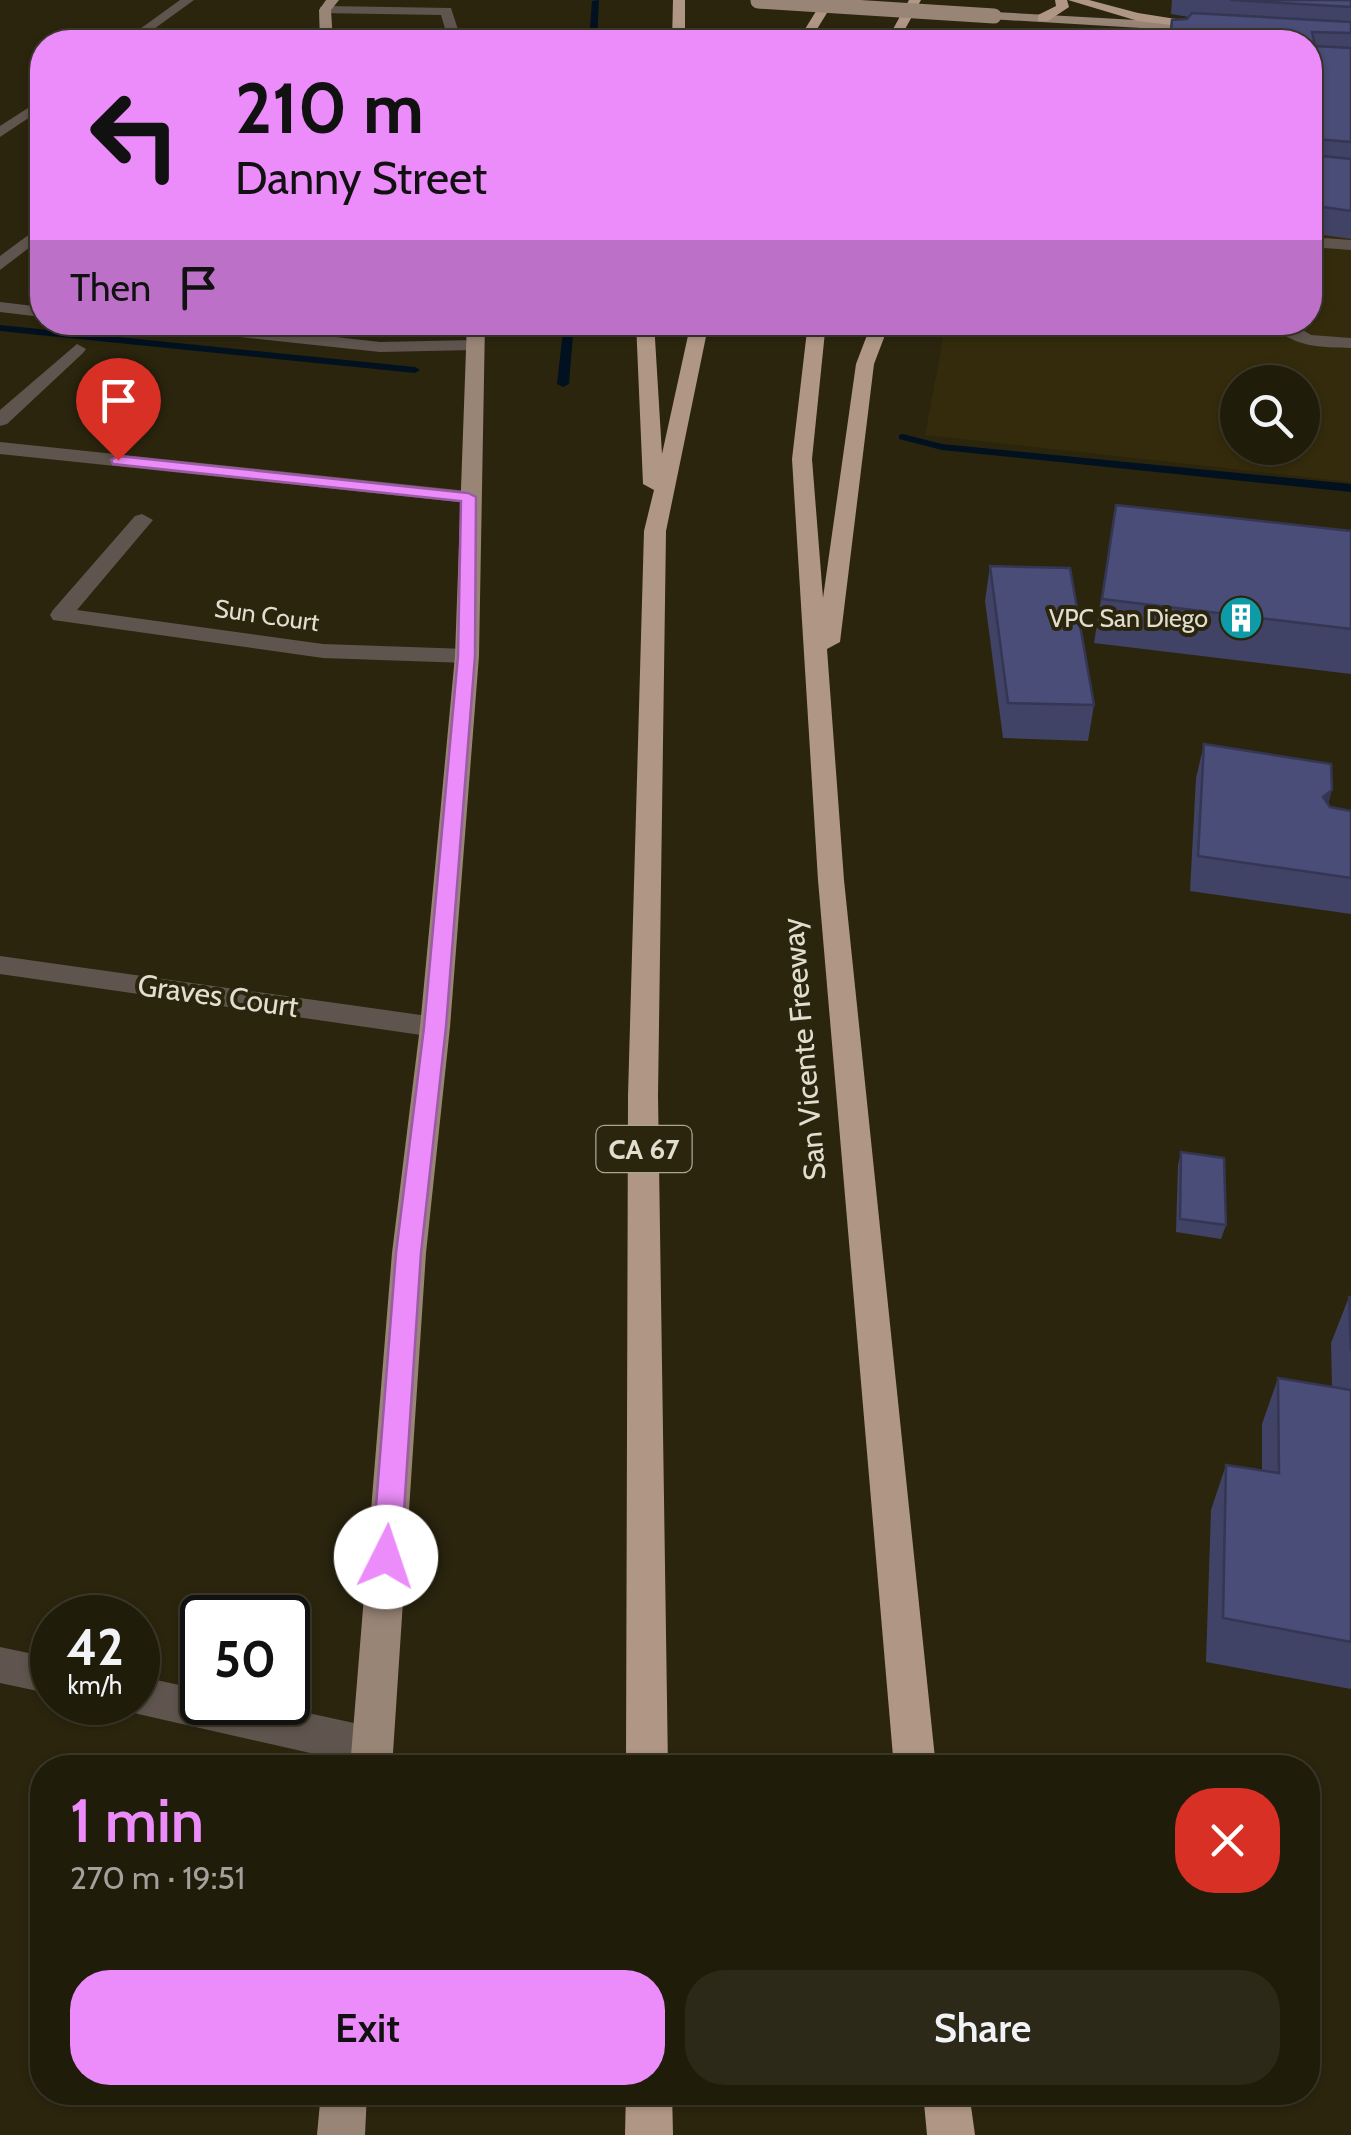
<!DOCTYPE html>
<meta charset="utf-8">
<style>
body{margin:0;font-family:Cabin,sans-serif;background:#2d2918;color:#f1f3f6;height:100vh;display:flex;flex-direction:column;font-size:38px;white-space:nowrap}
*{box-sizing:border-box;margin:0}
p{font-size:32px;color:#a2a19c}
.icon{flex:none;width:55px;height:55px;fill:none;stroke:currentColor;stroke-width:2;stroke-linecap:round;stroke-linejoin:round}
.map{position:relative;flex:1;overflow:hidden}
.details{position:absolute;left:30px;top:1755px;width:1290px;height:350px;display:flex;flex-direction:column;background:#201c0a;border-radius:40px;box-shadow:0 2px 8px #0004,0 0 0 2px #3d3a2b}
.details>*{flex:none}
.banner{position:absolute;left:30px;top:30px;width:1292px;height:305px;border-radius:40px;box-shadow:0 2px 8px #0004,0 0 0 2px #3d3a2b;background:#ec8cfa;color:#111;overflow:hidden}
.buttons{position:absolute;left:1220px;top:365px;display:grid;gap:20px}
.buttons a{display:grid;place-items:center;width:100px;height:100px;border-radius:50%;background:#201c0a;box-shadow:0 2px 8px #0004,0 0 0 2px #3d3a2b;font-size:50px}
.speed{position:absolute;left:30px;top:1595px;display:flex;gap:20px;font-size:50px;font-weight:700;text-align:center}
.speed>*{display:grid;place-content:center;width:130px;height:130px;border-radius:50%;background:#201c0a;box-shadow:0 2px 8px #0004,0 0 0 2px #3d3a2b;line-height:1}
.speed small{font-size:25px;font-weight:400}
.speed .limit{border:5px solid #111;border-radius:15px;background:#fff;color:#111}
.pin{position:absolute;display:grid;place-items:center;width:85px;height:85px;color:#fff;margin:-102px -42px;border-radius:50% 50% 50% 0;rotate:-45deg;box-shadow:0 0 10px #0007}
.pin .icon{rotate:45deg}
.me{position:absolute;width:110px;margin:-55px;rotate:4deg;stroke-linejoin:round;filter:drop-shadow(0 0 8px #0008)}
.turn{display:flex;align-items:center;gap:35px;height:210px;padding:0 40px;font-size:45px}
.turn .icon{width:130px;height:130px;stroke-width:2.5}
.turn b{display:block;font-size:70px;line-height:85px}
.then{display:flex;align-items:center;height:95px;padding:0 40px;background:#0003;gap:20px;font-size:38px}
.round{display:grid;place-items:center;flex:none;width:105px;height:105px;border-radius:40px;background:#2d2918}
.overview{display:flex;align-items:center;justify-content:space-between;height:170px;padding:0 40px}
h1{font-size:60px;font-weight:600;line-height:75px;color:#ec8cfa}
.button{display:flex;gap:20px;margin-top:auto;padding:20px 40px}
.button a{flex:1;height:115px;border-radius:40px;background:#ec8cfa;color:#111;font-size:40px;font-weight:600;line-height:115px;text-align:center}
.button a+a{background:#2d2918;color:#f1f3f6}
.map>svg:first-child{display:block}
.built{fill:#332b0b;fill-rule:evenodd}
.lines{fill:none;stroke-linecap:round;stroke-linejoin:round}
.stream{fill:#011120;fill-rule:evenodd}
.minor{fill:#5f554e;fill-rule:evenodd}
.major{fill:#998576;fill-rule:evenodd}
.highway{fill:#b09785;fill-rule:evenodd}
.major-bridge{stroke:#998576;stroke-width:15}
.wall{fill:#404266}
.shaded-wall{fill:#343653}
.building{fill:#4a4d77;stroke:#343653;stroke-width:2.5}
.route{fill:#ec8cfa;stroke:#995ba2;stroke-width:2.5}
.labels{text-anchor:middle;stroke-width:8;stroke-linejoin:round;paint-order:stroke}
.far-street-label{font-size:25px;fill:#e1ded0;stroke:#2b250e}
.far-poi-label{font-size:25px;fill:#e1ded0;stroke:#2b250e;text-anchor:end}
.shield{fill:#2b250e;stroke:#aaa696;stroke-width:2.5}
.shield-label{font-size:28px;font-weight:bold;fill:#e1ded0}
.street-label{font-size:30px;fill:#e1ded0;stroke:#2b250e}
</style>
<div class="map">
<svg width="1351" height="2135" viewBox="0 0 1351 2135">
<rect width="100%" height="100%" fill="#2b250e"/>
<path class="built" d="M1310 58 1351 61V482L925 435 946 323 1310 322ZM1238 382H1302V448H1238Z"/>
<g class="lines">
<g class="stream">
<path d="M599 0 597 42H589L592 1Z"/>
<path d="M564 322H574L569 384 563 387 557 384Z"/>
<path d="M0 325 415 367 420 370 415 373 0 331Z"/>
<path d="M903 434 942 444 1351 484V492L942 450 899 439V435Z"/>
</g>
<g class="minor">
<path d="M180 0H194L136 42H122Z"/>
<path d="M325 6 451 8 462 42H449L441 15 320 13V7Z"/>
<path d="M42 99V109L0 137V126Z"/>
<path d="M42 225V238L0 270V256Z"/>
<path d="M1310 237 1351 240V250L1310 247Z"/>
<path d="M0 302 42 307V317L0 312Z"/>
<path d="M139 322H203L380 342 474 340 483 345 474 350 380 352 148 327Z"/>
<path d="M1271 322H1290L1311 335 1351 338V348C1322 347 1290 348 1271 322Z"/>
<path d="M77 344 86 349 83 353 7 424 0 426V410Z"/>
<path d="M0 442 468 491 478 497 468 503 0 454Z"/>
<path d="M142 514 153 520 77 610 323 644 467 649 479 656 467 663 323 658 53 620 50 615 53 610 135 516Z"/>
<path d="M0 956 435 1017 445 1020 450 1027 445 1034 435 1037 0 974Z"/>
<path d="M0 1647 52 1658V1694L0 1683Z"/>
<path d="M138 1676 202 1690V1702H258L372 1727 387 1733 393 1747 387 1761 372 1767 138 1714 124 1708 121 1702H138Z"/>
</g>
<g class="major">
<path d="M326 0H339L331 10 333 42H320L319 10Z"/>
<path d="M994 12 1208 24 1215 28 1208 32 989 19V13Z"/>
<path d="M467 322H485L479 656 450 1027 426 1253 392 1768H350L392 1253 420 1027 455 656Z"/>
<path d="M321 2092H367L365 2135H317Z"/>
</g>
<g class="highway">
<path d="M673 0H685V42H672Z"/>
<path d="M823 0H835L809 42H797Z"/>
<path d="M909 0H921L898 42H886Z"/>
<path d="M1055 0H1067L1069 7 1048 21H1038V15L1056 6Z"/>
<path d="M1068 0H1089L1138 13 1220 26 1213 30 1138 21Z"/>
<path d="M1178 31 1185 35 1183 38 1116 42Z"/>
<path d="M636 322H654L662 454 691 322H709L666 531 658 1096 668 1768H626L628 1096 644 531 654 490 643 484Z"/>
<path d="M808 322H826L812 459 823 598 856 364 872 322H890L874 364 840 642 827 649 844 880 936 1768H894L818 880 792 459Z"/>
<path d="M626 2092H672L673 2135H625Z"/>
<path d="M923 2092H969L975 2135H927Z"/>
</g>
<path class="major-bridge" d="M758 1 994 16"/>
</g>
<g class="wall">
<path d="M1172 0H1351V239L1317 234 1310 231V42H1168L1172 20 1187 19 1189 17 1171 14Z"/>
<path d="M1116 505 1351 531V674L1094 643Z"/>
<path d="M990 566 1094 705 1088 741 1003 738 985 601Z"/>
<path d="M1204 744 1332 790 1328 804 1330 807 1351 811V914L1190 891 1196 778Z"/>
<path d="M1181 1152 1226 1225 1221 1239 1176 1232 1178 1165Z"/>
<path d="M1349 1297H1351V1689L1206 1662 1211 1510 1226 1465 1262 1471V1424L1278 1378 1332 1387 1331 1343Z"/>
</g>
<path class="shaded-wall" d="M1332 790 1322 825 1323 797Z"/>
<g class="building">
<path d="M1230 0H1351V7L1232 0Z"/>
<path d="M1192 13 1351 22V33L1312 32 1315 46 1351 48V142L1316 139 1312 143 1313 155 1351 159V211L1323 207 1310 202V42H1168L1170 40 1172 20 1187 19Z"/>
<path d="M1116 505 1351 531V629L1102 599Z"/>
<path d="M990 566 1070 568 1094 705 1008 703Z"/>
<path d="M1204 744 1331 764 1332 790 1323 797 1330 807 1351 811V878L1198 856Z"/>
<path d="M1181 1152 1224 1158 1226 1225 1180 1219Z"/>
<path d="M1349 1297H1351V1351Z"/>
<path d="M1278 1378 1351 1390V1642L1223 1618 1226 1465 1279 1473Z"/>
</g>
<path class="route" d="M118 456 468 493 476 497 475 656 446 1027 421 1253 401 1557 396 1566 386 1570 376 1566 372 1557 396 1253 424 1027 458 656 461 501 113 464 111 460Z"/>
<defs>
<g id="building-disc" transform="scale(2.25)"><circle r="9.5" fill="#0f9aa8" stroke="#2b250e"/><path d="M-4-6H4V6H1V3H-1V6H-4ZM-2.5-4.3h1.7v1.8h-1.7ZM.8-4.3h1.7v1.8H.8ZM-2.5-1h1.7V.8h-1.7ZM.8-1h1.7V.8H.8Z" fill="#fff"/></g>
</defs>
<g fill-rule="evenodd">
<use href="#building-disc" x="1241" y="618"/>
</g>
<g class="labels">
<g class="far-street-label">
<text transform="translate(267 615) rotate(8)" y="9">Sun Court</text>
</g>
<g class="far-poi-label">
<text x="1208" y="627">VPC San Diego</text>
</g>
<rect class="shield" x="596.5" y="1126" width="95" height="46" rx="8"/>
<g class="shield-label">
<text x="644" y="1159">CA 67</text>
</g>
<g class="street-label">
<text transform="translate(218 996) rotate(8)" y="10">Graves Court</text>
<text transform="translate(804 1049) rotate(-95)" y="10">San Vicente Freeway</text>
</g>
</g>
</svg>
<div class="buttons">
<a><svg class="icon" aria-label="search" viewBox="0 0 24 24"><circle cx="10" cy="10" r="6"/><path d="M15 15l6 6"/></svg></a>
</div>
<div class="speed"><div>42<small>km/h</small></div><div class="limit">50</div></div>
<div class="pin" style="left:118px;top:460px;background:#d93025"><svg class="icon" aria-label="arrive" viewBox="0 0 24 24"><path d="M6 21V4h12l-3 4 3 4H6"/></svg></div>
<svg class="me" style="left:386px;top:1557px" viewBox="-20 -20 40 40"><circle r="19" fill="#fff"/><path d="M0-13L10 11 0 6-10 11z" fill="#ec8cfa"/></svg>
<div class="banner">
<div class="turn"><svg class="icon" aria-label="left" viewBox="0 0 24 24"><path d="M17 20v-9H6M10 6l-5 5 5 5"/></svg><div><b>210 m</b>Danny Street</div></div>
<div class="then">Then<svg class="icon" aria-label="arrive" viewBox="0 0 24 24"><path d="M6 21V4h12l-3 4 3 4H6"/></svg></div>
</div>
<section class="details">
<div class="overview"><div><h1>1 min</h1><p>270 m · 19:51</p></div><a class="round" style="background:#d93025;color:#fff"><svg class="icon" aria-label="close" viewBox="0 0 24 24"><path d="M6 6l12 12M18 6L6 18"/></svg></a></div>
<div class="button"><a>Exit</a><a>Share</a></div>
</section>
</div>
